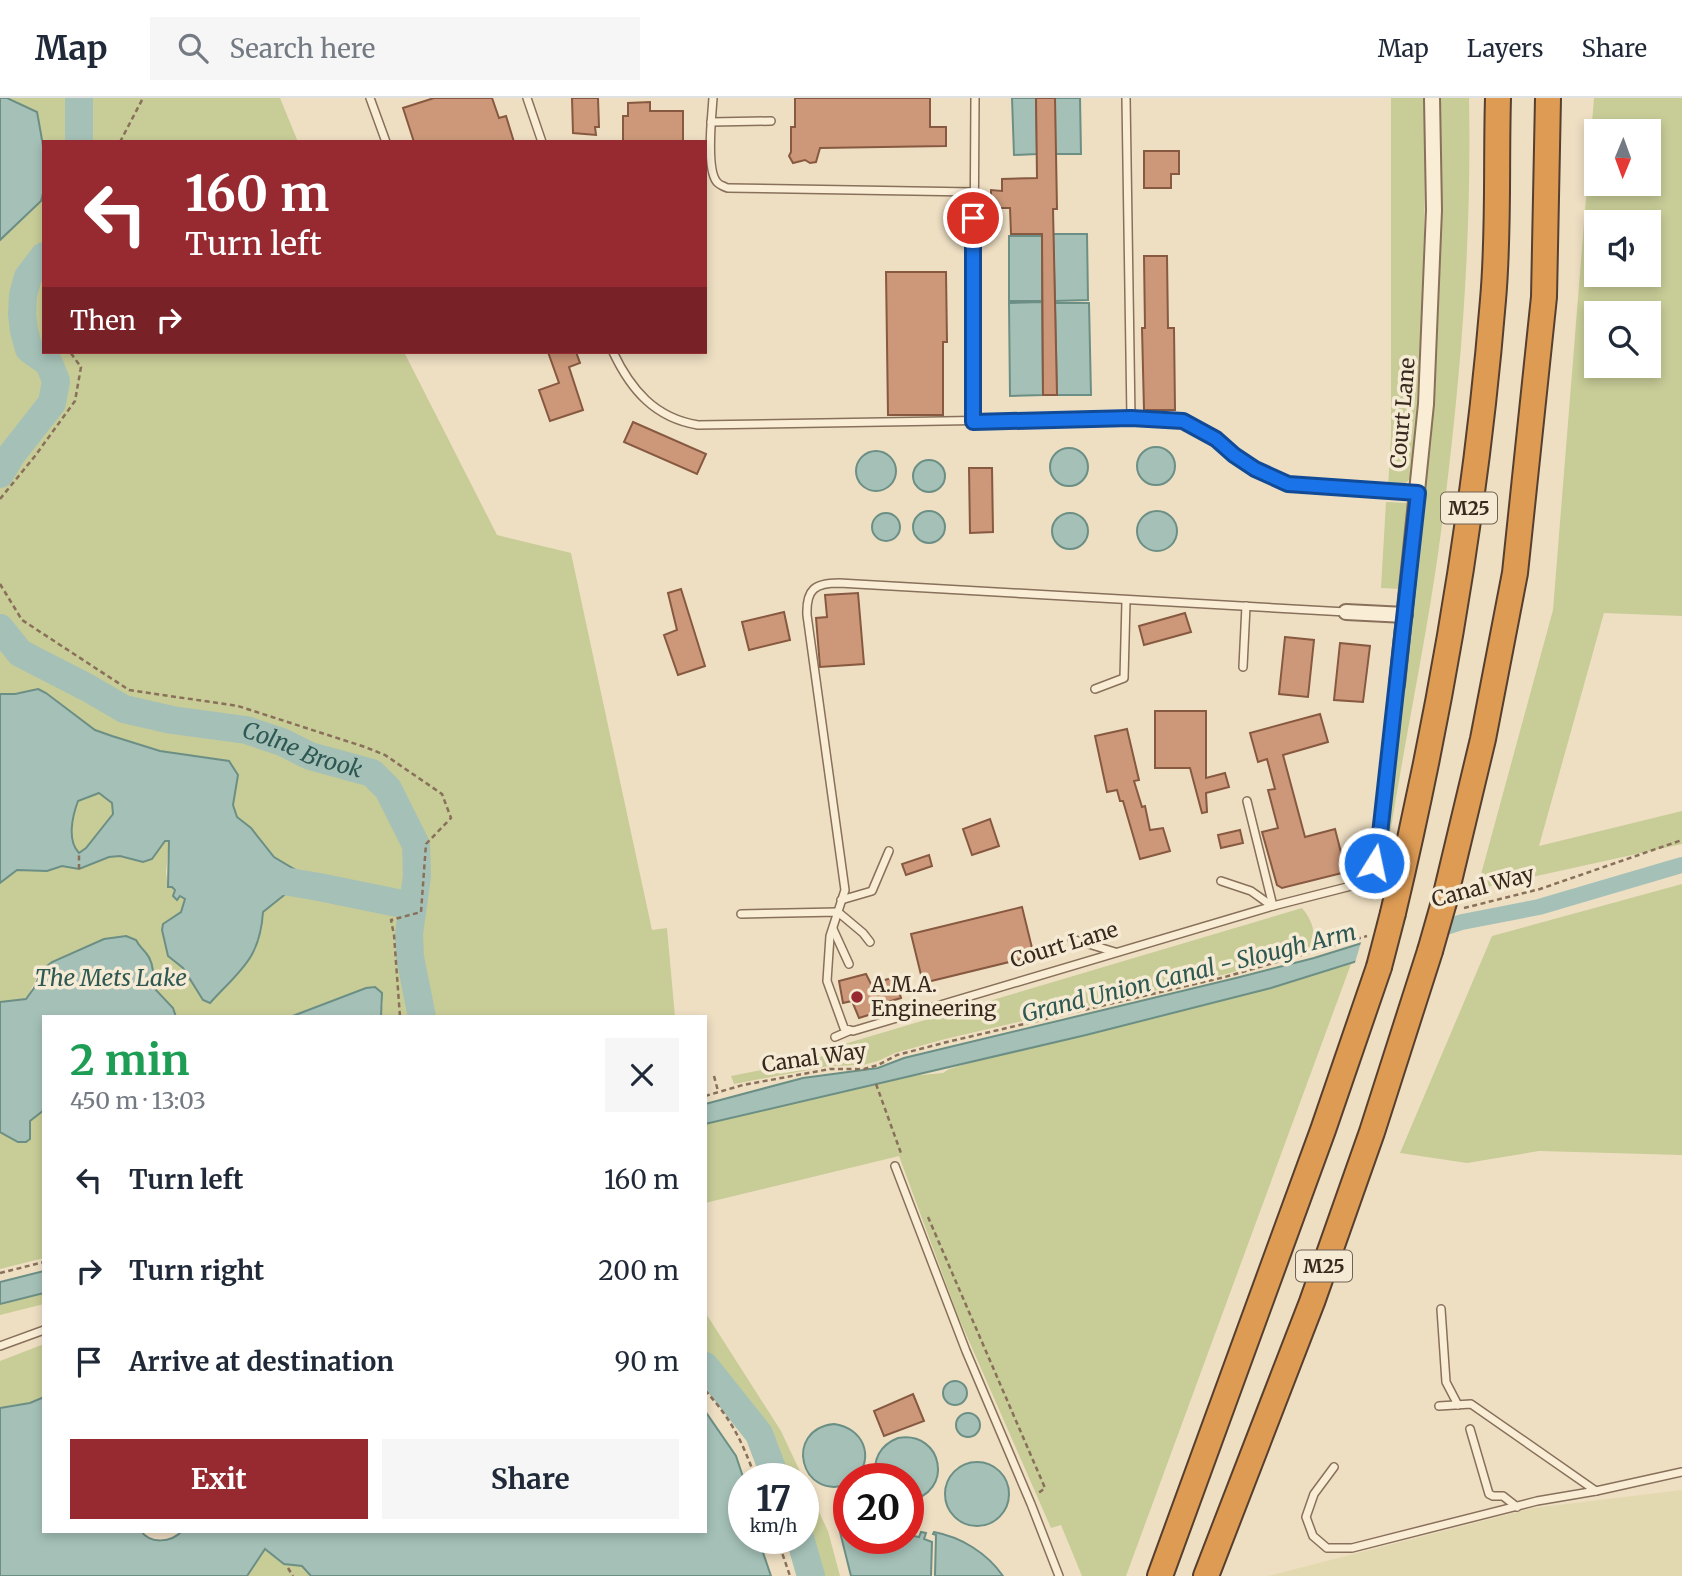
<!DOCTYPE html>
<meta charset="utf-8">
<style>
body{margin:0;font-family:Merriweather,serif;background:#f6f6f7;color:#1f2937;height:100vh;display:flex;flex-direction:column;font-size:26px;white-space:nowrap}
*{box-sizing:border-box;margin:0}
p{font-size:23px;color:#747a83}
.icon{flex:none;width:38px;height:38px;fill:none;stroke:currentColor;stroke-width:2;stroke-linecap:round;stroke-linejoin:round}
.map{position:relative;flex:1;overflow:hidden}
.details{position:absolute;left:42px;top:917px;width:665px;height:518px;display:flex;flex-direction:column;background:#fff;border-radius:0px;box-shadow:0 4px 10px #0003}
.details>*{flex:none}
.hud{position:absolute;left:42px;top:42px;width:665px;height:214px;border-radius:0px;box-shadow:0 4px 10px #0003;background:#972a30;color:#fff;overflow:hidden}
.needle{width:46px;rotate:181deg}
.controls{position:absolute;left:1584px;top:21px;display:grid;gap:14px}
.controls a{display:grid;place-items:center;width:77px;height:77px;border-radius:0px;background:#fff;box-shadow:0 4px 10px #0003;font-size:35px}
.speed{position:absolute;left:728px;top:1365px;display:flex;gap:14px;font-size:35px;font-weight:700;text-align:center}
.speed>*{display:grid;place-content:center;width:91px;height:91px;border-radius:50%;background:#fff;box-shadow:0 4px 10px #0003;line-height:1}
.speed small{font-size:18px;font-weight:400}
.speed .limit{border:10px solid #d22;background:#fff;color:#111}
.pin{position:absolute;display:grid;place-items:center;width:60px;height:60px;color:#fff;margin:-30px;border:4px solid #fff;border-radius:50%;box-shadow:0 2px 7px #0007}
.me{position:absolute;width:77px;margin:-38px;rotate:10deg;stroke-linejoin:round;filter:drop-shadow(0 0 5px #0008)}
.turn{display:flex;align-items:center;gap:24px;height:147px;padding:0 28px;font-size:32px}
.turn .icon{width:91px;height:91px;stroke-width:2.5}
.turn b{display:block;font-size:49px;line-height:60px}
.then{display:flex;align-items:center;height:66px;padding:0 28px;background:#0003;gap:14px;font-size:26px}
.round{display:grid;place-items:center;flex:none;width:74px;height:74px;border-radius:0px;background:#f6f6f7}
.head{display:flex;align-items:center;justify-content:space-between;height:119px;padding:0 28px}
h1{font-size:42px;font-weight:700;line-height:52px;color:#1e9e55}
.action{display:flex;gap:14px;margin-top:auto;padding:14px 28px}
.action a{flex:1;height:80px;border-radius:0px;background:#972a30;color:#fff;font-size:28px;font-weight:700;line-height:80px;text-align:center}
.action a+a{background:#f6f6f7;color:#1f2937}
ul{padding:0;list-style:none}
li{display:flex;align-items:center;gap:21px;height:91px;padding:0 28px}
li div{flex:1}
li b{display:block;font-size:26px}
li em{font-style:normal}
header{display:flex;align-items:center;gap:42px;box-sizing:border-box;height:98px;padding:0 35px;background:#fff;border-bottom:2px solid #e0e1e3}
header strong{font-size:33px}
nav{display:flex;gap:38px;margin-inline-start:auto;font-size:24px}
.search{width:490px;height:63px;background:#f6f6f7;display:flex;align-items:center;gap:18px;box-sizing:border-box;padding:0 24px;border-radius:0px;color:#747a83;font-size:26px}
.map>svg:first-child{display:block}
.farmland{fill:#e3d9b0}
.green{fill:#c8cc97;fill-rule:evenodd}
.water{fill:#a5c1b7;stroke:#6c8f85;stroke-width:2;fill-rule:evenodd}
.pier{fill:#eedfc3}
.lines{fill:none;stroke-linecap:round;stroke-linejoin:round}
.canal{stroke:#a5c1b7;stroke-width:16}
.river{stroke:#a5c1b7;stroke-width:28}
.building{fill:#cc9879;stroke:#875940;stroke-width:2}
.service-casing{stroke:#88705a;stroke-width:10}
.minor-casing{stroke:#88705a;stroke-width:18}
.motorway-casing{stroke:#563f2e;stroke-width:28}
.path{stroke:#88705a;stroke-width:2.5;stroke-dasharray:5 3.5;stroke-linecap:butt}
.service{stroke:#f9edd6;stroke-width:7}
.minor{stroke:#f9edd6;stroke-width:14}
.motorway{stroke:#dd9b54;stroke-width:24}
.motorway-bridge-casing{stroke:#563f2e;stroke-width:28;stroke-linecap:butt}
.motorway-bridge{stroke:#dd9b54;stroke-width:24}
.route-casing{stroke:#114b97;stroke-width:18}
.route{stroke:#1a73e8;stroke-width:12}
.poi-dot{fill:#972a30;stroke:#f5ead3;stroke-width:2.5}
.labels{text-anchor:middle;stroke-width:7;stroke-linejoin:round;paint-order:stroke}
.shield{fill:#f5ead3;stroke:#716354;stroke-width:2}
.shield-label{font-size:19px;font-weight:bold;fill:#38291e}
.street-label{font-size:21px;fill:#38291e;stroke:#f5ead3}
.poi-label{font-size:21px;fill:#38291e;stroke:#f5ead3;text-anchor:start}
.water-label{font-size:23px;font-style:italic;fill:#2d5853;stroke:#f5ead3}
</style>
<header>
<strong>Map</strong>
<div class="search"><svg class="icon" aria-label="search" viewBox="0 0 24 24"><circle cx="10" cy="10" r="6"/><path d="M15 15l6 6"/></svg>Search here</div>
<nav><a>Map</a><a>Layers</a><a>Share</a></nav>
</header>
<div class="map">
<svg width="1682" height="1478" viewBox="0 0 1682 1478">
<rect width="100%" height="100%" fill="#eedfc3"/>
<path class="farmland" d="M1682 1392V1478H1268L1533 1410Z"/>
<g class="green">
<path d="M7 0H72L76 44H44V54L37 14Z"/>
<path d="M82 0H280L298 44H82Z"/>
<path d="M1391 0H1424C1427 125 1421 250 1413 375 1407 387 1401 390 1388 389L1391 338Z"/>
<path d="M1434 0H1469C1472 153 1459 304 1438 456 1424 554 1403 651 1388 749L1377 785H1366L1379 760 1415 494 1422 380Z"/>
<path d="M1594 0H1682V518L1604 515 1539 748 1682 713V746L1477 791 1553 512ZM1596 33H1648V86H1596ZM1596 124H1648V177H1596ZM1596 215H1648V268H1596Z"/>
<path d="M44 95V154L25 179 20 197 21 232 27 252 47 266 54 284 50 304 14 349 0 372V142L41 103Z"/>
<path d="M44 162V254H404L497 437 571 455 652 832 667 830 675 919H425L412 859 411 836 420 781 419 748 390 690 373 672 310 654 284 641 245 629 171 619 124 607 20 550 3 531 0 515V386L55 305 60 284 51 263 31 248 26 232 25 196 30 179Z"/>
<path d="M1386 404 1409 405 1400 491 1381 490Z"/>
<path d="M0 536 18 557 71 583 123 614 170 624 244 634 280 645 310 661 371 677 386 693 413 748 415 779 410 804C368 795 318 791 282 765 264 753 256 733 237 719L233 707 238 677 229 663 160 653 112 638 95 632 47 595C32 589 16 597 0 596Z"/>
<path d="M99 695 112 705 113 716 86 750 79 755C67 743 72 719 78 703Z"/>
<path d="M165 743H169L166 774 168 789H172L177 801 180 798 185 800 181 814 169 821 183 870 203 902 210 905C239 873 261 860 263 814L288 794 306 795 317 792 409 811C403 849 411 882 418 919H381L383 904 375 889 366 890 290 919H176L173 910 153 889C154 878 154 864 146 856 142 850 139 848 136 842 114 847 56 854 42 872 35 880 32 892 26 901L0 904V785L17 772 46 773 62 768 79 771 109 759 120 758 143 764 152 761Z"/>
<path d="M1682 786V1057L1539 1053 1467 1065 1400 1055 1492 838Z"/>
<path d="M1302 810C1313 823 1315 834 1315 851L1226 876 945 941 895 955 878 963 863 967 829 968 734 986 731 978 817 961 841 947Z"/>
<path d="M1351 866 1126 1478H1082L1061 1427 1051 1430 958 1218 899 1058 705 1105V1026L910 978 943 975 949 971 976 963 1271 890Z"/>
<path d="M44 1013V1160L0 1171V1034L30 1041V1023Z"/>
<path d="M44 1195V1206L0 1217V1206Z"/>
<path d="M705 1214 781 1333 828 1433 840 1478H820L803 1440V1381H779L760 1335 705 1264Z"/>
<path d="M44 1246V1299L30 1305 0 1310V1263Z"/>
<path d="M264 1451 284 1466 302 1468 311 1478H247Z"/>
</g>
<g class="water">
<path d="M0 0H7L37 14C42 42 50 75 41 103L0 142Z"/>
<path d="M1012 0H1036L1037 56 1014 57Z"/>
<path d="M1055 0H1080L1081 56H1055Z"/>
<path d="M1053 136H1087L1088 202 1055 203Z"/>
<rect x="1009" y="138" width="33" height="65"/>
<path d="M1042 204 1043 297 1010 298 1009 205Z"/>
<path d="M1055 205H1089L1091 297H1057Z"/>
<circle cx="1156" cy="368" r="19"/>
<circle cx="1069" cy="369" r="19"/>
<circle cx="876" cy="373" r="20"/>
<circle cx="929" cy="378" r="16"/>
<circle cx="1157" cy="433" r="20"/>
<circle cx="929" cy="429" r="16"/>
<circle cx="886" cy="429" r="14"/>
<circle cx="1070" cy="433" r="18"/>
<path d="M38 591 46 595 95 632 112 638 160 653 229 663 238 677 233 707 237 719 251 730 274 759 314 783 317 792 306 795 288 794 263 814C260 861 240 872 210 905L203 902 183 870 168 858 162 832 163 826 181 814 185 801 180 798 177 802 173 798 175 792 172 789H168L169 743H165L152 761 143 764 120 758 109 759 79 771 62 768 47 773 17 772 0 785V596H15ZM99 695 112 705 113 716 86 750 79 755C67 743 72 719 78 703Z"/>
<path d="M1436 822 1431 840 1271 890 1086 937 705 1026V1006L709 1005 803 980 878 970 904 960 1236 880 1314 860Z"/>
<path d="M126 838 136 842C139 848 142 850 146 855 154 864 154 878 153 889L173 910 176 919H44V1012L30 1023V1041L26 1044H18L0 1034V904L26 901 34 890 42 872 52 864 104 841Z"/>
<path d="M375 889 382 895 381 919H290L366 890Z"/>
<path d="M44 1173V1195L0 1206V1184Z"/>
<circle cx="955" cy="1295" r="12"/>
<path d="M44 1299V1433H141C150 1446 171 1445 182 1433H705V1313L736 1358 744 1382V1440H758L771 1478H311L302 1468 284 1466 265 1451 247 1478H0V1310L30 1305Z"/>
<circle cx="968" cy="1327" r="12"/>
<path d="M834 1326C863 1330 875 1358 856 1381H849V1386C800 1404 783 1331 834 1326Z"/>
<path d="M898 1340C943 1332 955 1395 908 1403V1381H876C872 1362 880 1347 898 1340Z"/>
<circle cx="977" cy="1396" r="32"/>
<path d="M839 1430H849V1440H908V1437L919 1439 921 1434 926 1435 924 1441 932 1444 931 1478H851Z"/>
<path d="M934 1434C961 1439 987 1455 1003 1478H935L936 1437 933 1436Z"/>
</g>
<path class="pier" d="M1435 819 1433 844 1354 868 1362 841Z"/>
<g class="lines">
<path class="canal" d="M1431 834 1462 824 1539 809 1682 767"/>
<g class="river">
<path d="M79 0V44"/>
<path d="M0 376 12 356 52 305 56 283 49 265 29 251 24 233 22 216 23 197 28 179 44 158"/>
<path id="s1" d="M0 530 20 555 88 590 124 611 172 622 246 632 282 644 310 658 372 675 388 691 416 747 417 778 409 836 410 859 422 919"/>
<path d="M278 782 319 789 412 808"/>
<path d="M705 1268 759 1336 776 1381"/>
<path d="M800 1440 811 1478"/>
</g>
</g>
<g class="building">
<path d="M434 0H492L499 20 506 18 514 44H414L403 10Z"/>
<path d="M572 0H598L599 29H595L596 37 573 35Z"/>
<path d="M795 0H930V29H946V48L820 50 816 64 810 65 805 62 793 65 789 58 791 54V29H795Z"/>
<path d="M1036 0H1055L1057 111H1053L1057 297H1043L1042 136H1011L1010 110H991V92L1002 93V81L1037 80Z"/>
<path d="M650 4V13H683V44H623V18H628V5Z"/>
<path d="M1144 53H1179V76H1171V90H1144Z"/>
<path d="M1144 158H1167L1168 230H1174L1175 312H1144L1142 230H1145Z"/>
<path d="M886 174H946L947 244H943V317H888Z"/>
<path d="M548 254H576L580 265 569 269 583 312 550 323 539 292 559 285Z"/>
<path d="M633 324 706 356 697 376 624 344Z"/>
<path d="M969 370H992L993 434 970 435Z"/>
<path d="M681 491 705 568 678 577 664 537 677 532 668 495Z"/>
<path d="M858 495 864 566 820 569 816 520 827 519 825 497Z"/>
<path d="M784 514 790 542 749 552 742 524Z"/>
<path d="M1185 515 1191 534 1144 547 1139 528Z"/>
<path d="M1285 539 1314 542 1308 599 1279 596Z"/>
<path d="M1340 545 1370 548 1363 604 1334 602Z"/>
<path d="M1155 613H1206V680L1225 675 1229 689 1206 695 1207 714 1202 715 1190 670H1155Z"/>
<path d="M1320 616 1328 644 1283 657 1305 739 1335 731 1346 774 1282 790 1277 787 1262 734 1278 730 1268 692 1275 691 1267 661 1258 664 1250 635Z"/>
<path d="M1127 631 1139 682 1134 683 1142 709 1145 708 1150 732 1163 730 1170 753 1140 761 1123 703H1120L1117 692 1107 694 1095 638Z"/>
<path d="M990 721 999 748 972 757 963 731Z"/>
<path d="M1240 732 1243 745 1221 750 1218 737Z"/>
<path d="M929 757 932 768 906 777 902 766Z"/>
<path d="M1022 809 1034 858 923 885 911 836Z"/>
<path d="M866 876 871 886 895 879 901 900 874 908 875 915 859 920 852 903 843 905 839 883Z"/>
<path d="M913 1296 924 1323 884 1338 874 1313Z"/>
</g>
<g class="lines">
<g class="service-casing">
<g id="service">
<path d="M370 0 386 44"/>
<path d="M527 0 542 44"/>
<path d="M713 0C712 17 705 74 718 85 718 86 727 90 728 90L973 94"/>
<path d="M711 24 771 23"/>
<path d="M613 254C631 292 655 320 698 327L1131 320 1126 0"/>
<path d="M1131 320 1183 323 1216 341 1235 357 1255 371 1288 386 1417 395"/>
<path d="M973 324 975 0"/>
<path d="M1346 514 839 485C815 485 806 491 807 517L845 792 830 838 827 883 844 930 853 933 1273 808 1359 786 1369 776 1377 757 1397 587"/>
<path d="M1243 569 1246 508"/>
<path d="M1095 591 1124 580 1126 503"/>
<path d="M1247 703 1273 808"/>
<path d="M1221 783 1251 793 1272 808"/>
<path d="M841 802 872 793 889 753"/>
<path d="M741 816 838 814 863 835 870 844"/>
<path d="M833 831 849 866"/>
<path d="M1072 841 1115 854"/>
<path d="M835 939 849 933"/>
<path d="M895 1068 966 1253 1031 1406 1059 1478"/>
<path d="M1441 1211 1446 1284 1458 1307"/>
<path d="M0 1248 44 1232"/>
<path d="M1439 1308 1471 1306 1596 1393 1682 1374"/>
<path d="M1470 1331 1489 1396 1493 1398H1503L1517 1409"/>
<path d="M1334 1369 1314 1396 1306 1419 1313 1438 1327 1450H1352L1537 1403 1596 1393"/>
</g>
</g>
<g class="minor-casing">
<g id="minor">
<path d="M1346 514 1405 517"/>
<path d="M1397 587 1426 306 1434 112 1432 0"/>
</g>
</g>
<g class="motorway-casing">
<g id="motorway">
<path d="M1444 804 1483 641 1515 475 1544 199 1548 0"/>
<path d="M1393 815C1441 613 1476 409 1493 202 1499 135 1496 67 1498 0"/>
<path d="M1160 1478 1323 1032 1379 869"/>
<path d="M1206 1478 1312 1204 1372 1034 1430 853"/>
</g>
</g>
<g class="path">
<path d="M120 44 143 0"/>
<path d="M0 401 35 358 75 303 81 269 70 254"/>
<path d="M0 486 22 522 129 592 238 608 365 649 385 657 442 696 451 720 426 746 421 814 391 822 394 837 400 919"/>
<path d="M79 771V755"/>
<path d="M1464 810 1540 791 1682 742"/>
<path d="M714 978 718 993"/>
<path d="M876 986 902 1058"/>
<path d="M705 998 743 987 830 971H864L878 967 897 957 947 944 1225 879 1367 838"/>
<path d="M928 1119 1045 1390 1037 1396"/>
<path d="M0 1175 44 1164"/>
<path d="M705 1292C733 1324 741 1341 756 1381"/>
<path d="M777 1440 790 1478"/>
<path d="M288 1470 293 1478"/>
</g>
<use href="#service" class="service"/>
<use href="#minor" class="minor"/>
<use href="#motorway" class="motorway"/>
<g class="motorway-bridge-casing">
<g id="motorway-bridge">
<path d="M1430 853 1444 804"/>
<path d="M1379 869 1393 815"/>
</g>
</g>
<use href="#motorway-bridge" class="motorway-bridge"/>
</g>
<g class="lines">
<g class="route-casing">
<path id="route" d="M973 120V324L1131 320 1183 323 1216 341 1234 357 1255 371 1288 386 1418 395 1380 736 1374 765"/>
</g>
<use href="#route" class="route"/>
</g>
<circle class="poi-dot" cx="857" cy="899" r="7"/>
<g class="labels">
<g class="shield">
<rect x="1441" y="394.5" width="56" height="31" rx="5"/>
<rect x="1296" y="1152.5" width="56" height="31" rx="5"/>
</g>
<g class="shield-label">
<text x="1469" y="417">M25</text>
<text x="1324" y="1175">M25</text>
</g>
<g class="street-label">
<text transform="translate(1403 315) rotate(-85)" y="7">Court Lane</text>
<text transform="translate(1483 789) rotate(-15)" y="7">Canal Way</text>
<text transform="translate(1064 847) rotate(-17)" y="7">Court Lane</text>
<text transform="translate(814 960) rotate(-8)" y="7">Canal Way</text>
</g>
<g class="poi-label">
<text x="871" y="894">A.M.A.<tspan x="871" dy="24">Engineering</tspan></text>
</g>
<g class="water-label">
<text dy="8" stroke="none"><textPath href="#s1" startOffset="334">Colne Brook</textPath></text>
<text transform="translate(1189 875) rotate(-14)" y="8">Grand Union Canal - Slough Arm</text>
<text x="111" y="888">The Mets Lake</text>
</g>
</g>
</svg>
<div class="controls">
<a><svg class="needle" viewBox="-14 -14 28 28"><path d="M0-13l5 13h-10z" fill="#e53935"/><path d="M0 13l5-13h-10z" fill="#747a83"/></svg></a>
<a><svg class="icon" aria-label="sound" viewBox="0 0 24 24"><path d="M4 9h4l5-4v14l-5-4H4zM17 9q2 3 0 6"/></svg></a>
<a><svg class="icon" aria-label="search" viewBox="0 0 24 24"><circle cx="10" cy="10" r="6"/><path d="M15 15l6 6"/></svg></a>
</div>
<div class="speed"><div>17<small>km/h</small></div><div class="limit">20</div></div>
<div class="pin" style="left:973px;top:120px;background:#d93025"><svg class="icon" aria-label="arrive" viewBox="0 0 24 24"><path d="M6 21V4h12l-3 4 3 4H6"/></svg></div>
<svg class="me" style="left:1374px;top:765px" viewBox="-20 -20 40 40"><circle r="17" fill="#1a73e8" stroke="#fff" stroke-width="3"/><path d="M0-11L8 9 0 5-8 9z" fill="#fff"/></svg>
<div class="hud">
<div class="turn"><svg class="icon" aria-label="left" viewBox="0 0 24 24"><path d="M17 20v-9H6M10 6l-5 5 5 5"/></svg><div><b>160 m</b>Turn left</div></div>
<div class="then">Then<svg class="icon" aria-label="right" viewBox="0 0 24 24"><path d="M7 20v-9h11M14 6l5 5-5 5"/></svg></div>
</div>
<section class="details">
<div class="head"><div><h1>2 min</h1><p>450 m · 13:03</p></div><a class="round"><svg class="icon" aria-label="close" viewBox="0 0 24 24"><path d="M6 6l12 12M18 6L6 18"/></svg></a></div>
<ul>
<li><svg class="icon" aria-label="left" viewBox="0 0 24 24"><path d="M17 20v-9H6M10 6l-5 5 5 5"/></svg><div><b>Turn left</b></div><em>160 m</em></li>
<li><svg class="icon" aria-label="right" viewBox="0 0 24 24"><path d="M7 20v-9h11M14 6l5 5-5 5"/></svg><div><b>Turn right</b></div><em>200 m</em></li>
<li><svg class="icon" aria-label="arrive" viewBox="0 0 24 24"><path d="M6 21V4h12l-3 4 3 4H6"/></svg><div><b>Arrive at destination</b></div><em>90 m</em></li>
</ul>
<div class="action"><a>Exit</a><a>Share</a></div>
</section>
</div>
